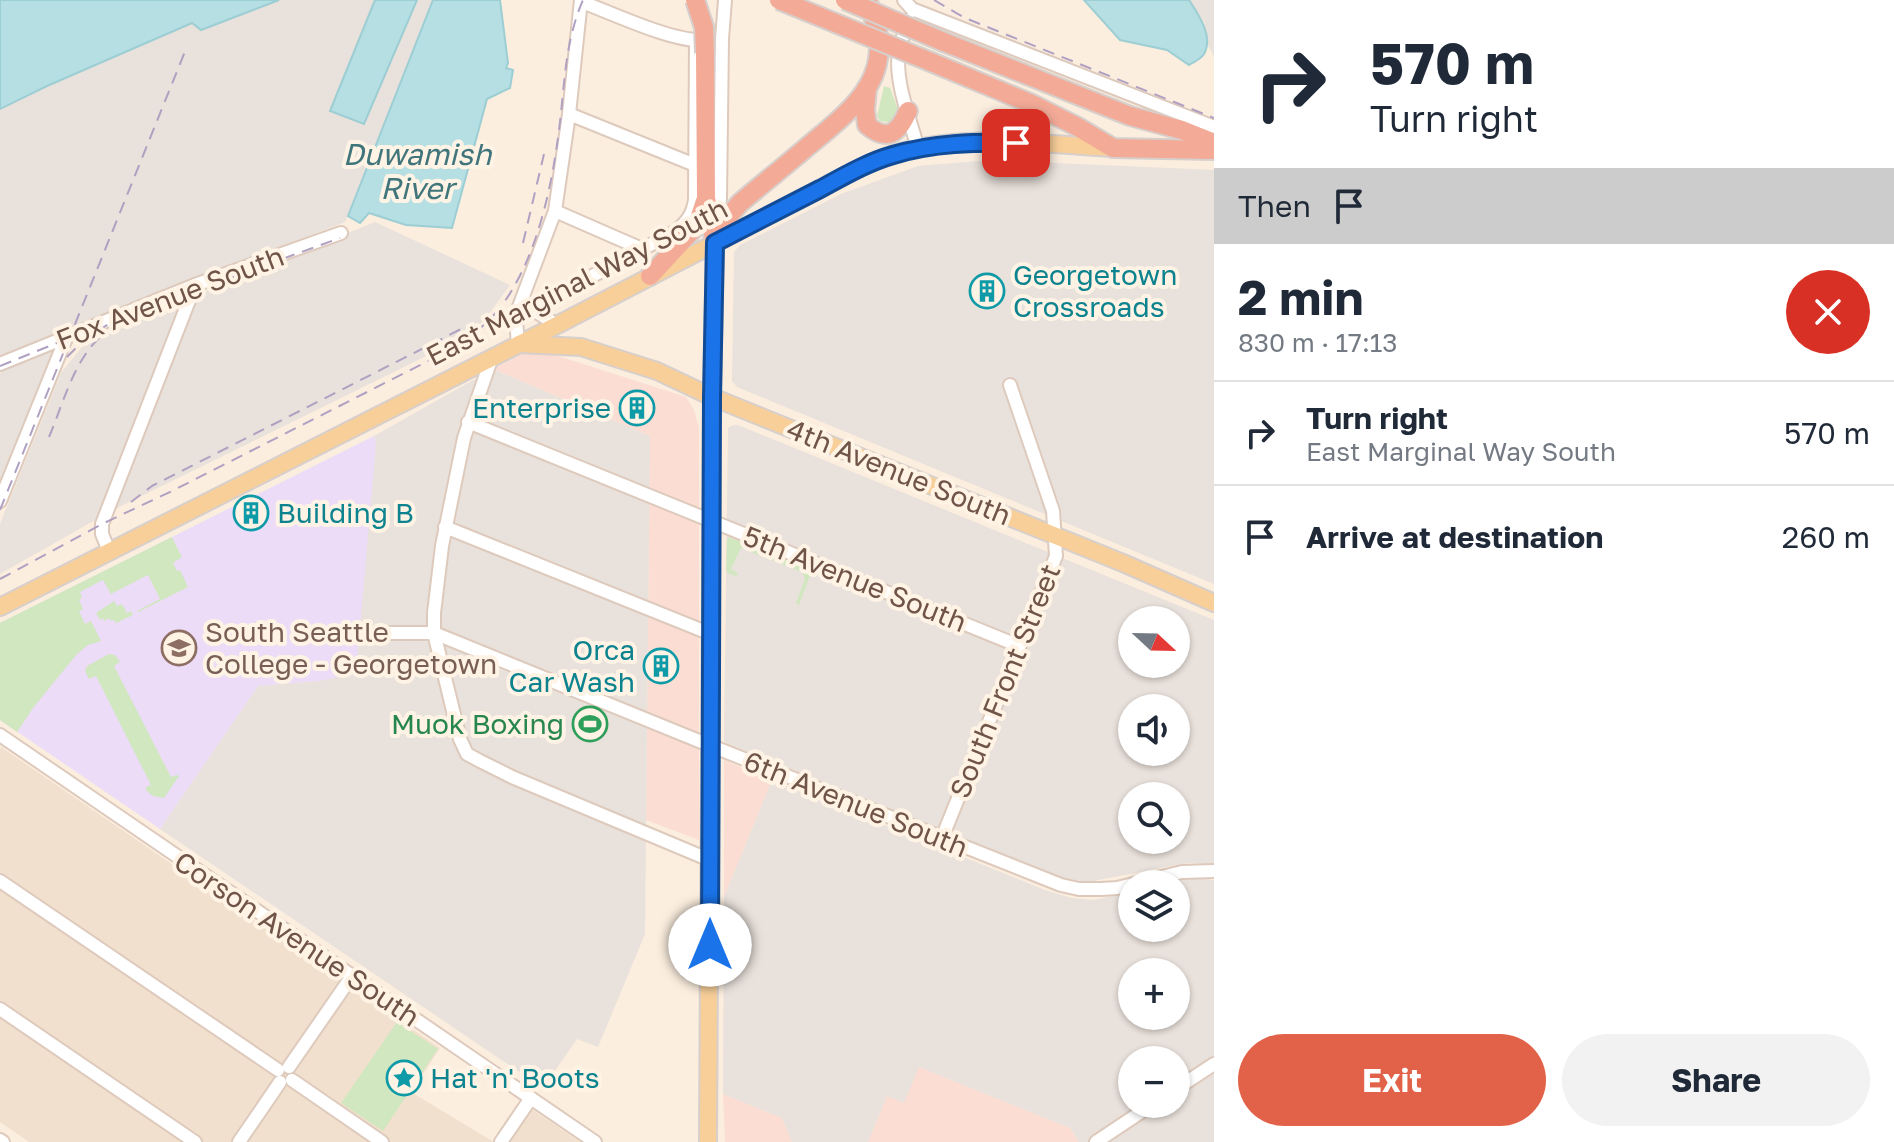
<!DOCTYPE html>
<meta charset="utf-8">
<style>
body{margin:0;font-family:"Golos Text",sans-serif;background:#f2f2f3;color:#1f2937;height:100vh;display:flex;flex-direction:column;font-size:30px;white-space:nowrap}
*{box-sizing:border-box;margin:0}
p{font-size:26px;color:#747a83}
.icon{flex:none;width:44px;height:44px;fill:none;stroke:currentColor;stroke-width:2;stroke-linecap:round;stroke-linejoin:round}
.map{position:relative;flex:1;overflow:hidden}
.panel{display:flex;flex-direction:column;background:#fff;width:680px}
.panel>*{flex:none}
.guide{background:#fff;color:#1f2937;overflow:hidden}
.needle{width:52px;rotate:112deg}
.controls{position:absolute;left:1118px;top:606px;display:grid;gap:16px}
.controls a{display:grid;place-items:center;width:72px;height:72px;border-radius:50%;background:#fff;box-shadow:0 2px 6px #0004;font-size:40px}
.pin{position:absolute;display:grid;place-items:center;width:68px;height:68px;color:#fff;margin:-34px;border-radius:16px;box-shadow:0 4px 12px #0006}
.me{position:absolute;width:88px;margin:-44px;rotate:0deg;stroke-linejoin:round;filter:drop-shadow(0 0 6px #0008)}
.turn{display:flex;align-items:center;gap:28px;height:168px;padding:0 24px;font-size:36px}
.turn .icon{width:104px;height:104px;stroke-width:2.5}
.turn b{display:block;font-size:56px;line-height:68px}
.then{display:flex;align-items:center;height:76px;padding:0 24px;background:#0003;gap:16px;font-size:30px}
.round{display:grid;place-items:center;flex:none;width:84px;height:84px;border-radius:42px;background:#f2f2f3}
.summary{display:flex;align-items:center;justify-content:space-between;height:136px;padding:0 24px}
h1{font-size:48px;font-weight:700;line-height:60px}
.button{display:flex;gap:16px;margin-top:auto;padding:16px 24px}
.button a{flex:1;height:92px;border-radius:48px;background:#e16248;color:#fff;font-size:32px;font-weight:700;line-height:92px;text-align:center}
.button a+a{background:#f2f2f3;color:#1f2937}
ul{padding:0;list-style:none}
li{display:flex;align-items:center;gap:24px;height:104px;padding:0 24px;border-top:2px solid #e0e1e3}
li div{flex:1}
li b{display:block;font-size:30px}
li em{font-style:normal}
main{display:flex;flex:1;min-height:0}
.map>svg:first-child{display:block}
.residential{fill:#f2e0ce}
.commercial{fill:#fbddd3}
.industrial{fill:#e9e1db;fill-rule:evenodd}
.education{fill:#ecdcf7}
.green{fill:#d1e7bf}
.water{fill:#b5dfe3;stroke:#9cced4;stroke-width:2}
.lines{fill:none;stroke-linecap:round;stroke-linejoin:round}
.minor-casing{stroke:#decabc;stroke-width:16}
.major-casing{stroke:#d7cfcc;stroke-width:20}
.highway-casing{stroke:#d7cfcc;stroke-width:22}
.minor{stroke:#fff;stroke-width:12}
.major{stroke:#f8cf99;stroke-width:16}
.highway{stroke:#f3ab98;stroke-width:18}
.rail{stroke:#b0a0c2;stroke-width:2;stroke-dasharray:12 8;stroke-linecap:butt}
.highway-bridge-casing{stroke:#d7cfcc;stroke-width:22;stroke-linecap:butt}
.highway-bridge{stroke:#f3ab98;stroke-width:18}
.route-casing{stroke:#114b97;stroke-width:20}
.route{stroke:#1a73e8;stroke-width:14}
.labels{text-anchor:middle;stroke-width:8;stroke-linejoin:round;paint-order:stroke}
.culture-label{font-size:28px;fill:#0d838f;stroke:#fef3e4;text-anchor:start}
.street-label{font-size:28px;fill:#705448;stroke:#fef3e4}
.education-label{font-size:28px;fill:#785e54;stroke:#fef3e4;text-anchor:start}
.leisure-label{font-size:28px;fill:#27864d;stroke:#fef3e4;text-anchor:end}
.water-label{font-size:30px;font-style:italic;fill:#40757c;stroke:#fef3e4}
</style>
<main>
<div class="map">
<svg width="1214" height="1142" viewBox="0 0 1214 1142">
<rect width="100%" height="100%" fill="#fbeedf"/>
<g class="residential">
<path d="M1 747 440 1048 411 1092 494 1142H29L0 1122V749Z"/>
<path d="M530 1108 580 1142H507Z"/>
</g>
<g class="commercial">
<path d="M533 352H546L686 397 694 410 699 428V840L646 820 650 436 493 369 522 354Z"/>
<path d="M724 760 772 780 724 897Z"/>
<path d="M919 1067 1070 1128 1079 1142H868L887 1096Z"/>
<path d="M723 1094 782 1118 792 1142H725Z"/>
</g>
<g class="industrial">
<path d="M279 0H375L330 110 364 124 417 0H433L345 222 0 357V109L47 86 193 23 202 30Z"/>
<path d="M1189 0H1214V57L1208 45 1204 22Z"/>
<path d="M990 160 1214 170V584L737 387 732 381 734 252 740 245 841 194 918 166Z"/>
<path d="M375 222 510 285 485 319 469 335 111 511 0 574V524L61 373 87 341 105 336 198 294Z"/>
<path d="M55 347 0 481V373Z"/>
<path d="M493 369 650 436 645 934 598 1047 577 1039 543 1088 160 829 258 686 318 681 376 444 374 436Z"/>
<path d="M733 425H738L1214 620V864L1187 863 1088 882 1062 878 724 742 728 428ZM1132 620H1176V664H1132ZM1132 708H1176V752H1132ZM1132 796H1176V840H1132Z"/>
<path d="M772 780 1045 890 1071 898 1094 900 1132 892V928H1176V884H1166L1194 878 1214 880V1142H1079L1070 1128 919 1067 904 1103 887 1096 868 1142H792L782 1118 723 1094 724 897ZM1132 972H1176V1016H1132ZM1132 1060H1176V1104H1132Z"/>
</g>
<path class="education" d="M374 436 376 444 356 674 318 681 258 686 160 829 0 720V623Z"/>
<g class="green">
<path d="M884 86 890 88 899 112 892 123 880 121 877 116Z"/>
<path d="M172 537 182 557 173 563 177 571 180 570 188 587 138 612 137 611 160 599 148 575 111 594 103 580 80 592 82 598 79 600 83 609 79 611 85 624 91 621 101 641 88 645 77 654 33 708 17 732 0 720V623Z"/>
<path d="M729 537 812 570 799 605 796 603 805 579 802 572 741 548 731 569 738 573 736 576 726 572 727 539Z"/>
<path d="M114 601 117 606 122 604 127 613 131 611 133 615 116 623 114 620 111 621 110 618 104 621 103 618 100 620 96 613Z"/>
<path d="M109 654 115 655 120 662 114 666 171 777 177 775 179 776 164 798 153 796 146 790V787L151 785 96 676 89 679 85 671 87 666Z"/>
<path d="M397 1022 438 1049 383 1131 341 1103Z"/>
</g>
<g class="water">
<path d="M0 0H279L201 30 192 23 47 86 0 109Z"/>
<path d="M375 0H417L364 124 330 111Z"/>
<path d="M433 0H500L508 63 506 68 513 70 510 88 487 99 452 228 406 225 369 213 360 223 348 216Z"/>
<path d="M1084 0H1189C1198 14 1214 36 1204 54 1201 59 1194 62 1189 65L1167 50 1120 40Z"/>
</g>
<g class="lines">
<g class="minor-casing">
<g id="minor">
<path d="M904 0 912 9 1214 127"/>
<path d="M582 2C612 13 673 42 702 40"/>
<path d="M909 20C906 29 901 40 899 50 894 82 910 118 918 149"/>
<path d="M569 114 695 165"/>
<path d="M555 211 642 249"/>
<path d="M717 228 720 198 722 39 725 0"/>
<path d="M527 306 557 325"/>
<path d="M531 309 676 231C687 222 693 214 695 200L696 41"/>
<path d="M518 344 516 320 517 312 555 211 569 114 581 0"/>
<path d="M492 357 464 438 442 546 434 613V633L460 739 467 754 480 761 512 777 710 860"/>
<path d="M0 364 195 285 341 233"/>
<path d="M468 422 1019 646"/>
<path d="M0 501 66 338"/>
<path d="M445 527 711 634"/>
<path d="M109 551 102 534V524L195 285"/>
<path d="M369 633H434L699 741 1061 885 1079 889H1101L1117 888 1182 872 1214 871"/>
<path d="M0 735 595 1142"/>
<path d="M942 838 1056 556 1053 511 1010 385"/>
<path d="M0 881 278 1070"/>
<path d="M0 1009 195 1142"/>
<path d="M289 1067 352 976"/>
<path d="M292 1080 382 1142"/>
<path d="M1176 1089 1214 1064"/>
<path d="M0 1140 3 1142"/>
<path d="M239 1142 280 1082"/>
<path d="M501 1142 531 1098"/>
<path d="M1096 1142 1153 1104"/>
</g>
</g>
<g class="major-casing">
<g id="major">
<path d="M519 344 581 347 657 371 712 397 1123 563 1214 603"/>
<path d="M0 607 557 325 862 167C871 163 881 159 891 155 961 132 1040 144 1113 148"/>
<path d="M708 1142 712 397 715 243"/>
</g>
</g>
<g class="highway-casing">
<g id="highway">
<path d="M944 42 1130 116 1182 130 1214 143"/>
<path d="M705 53 706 198 715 243"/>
<path d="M931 62 1032 104 1076 126 1113 148 1214 150"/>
<path d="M867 88 865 110 867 125C888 143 899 132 908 111"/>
<path d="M715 243 728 217 740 203C762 184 785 166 807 147 857 106 900 73 868 3"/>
<path d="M650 276 697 225 705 201"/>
</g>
</g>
<use href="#minor" class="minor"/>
<use href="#major" class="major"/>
<use href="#highway" class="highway"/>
<g class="rail">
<path d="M934 0 965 18 1214 118"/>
<path d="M523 243 544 154"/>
<path d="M67 357 86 338 117 319 340 238"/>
<path d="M0 366 74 336"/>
<path d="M49 437C63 404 73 363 99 338"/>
<path d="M131 502 152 486 467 326"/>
<path d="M0 510 186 49"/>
<path d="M0 579 102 524 172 491 438 356C457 346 476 334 492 317 538 267 554 178 561 113 565 73 567 37 583 0"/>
</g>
<g class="highway-bridge-casing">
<g id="highway-bridge">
<path d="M695 0 704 27 705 53"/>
<path d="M779 0 931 62"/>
<path d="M845 0 944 42"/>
</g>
</g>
<use href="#highway-bridge" class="highway-bridge"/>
</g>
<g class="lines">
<g class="route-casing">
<path id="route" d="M710 945 712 397 715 243C750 225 785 207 820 189 844 176 868 162 893 155 933 143 975 142 1016 143"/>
</g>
<use href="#route" class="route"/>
</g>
<defs>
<g id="building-ring" transform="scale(1.8)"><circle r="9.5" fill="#fef3e4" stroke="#0f9aa8" stroke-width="1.5"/><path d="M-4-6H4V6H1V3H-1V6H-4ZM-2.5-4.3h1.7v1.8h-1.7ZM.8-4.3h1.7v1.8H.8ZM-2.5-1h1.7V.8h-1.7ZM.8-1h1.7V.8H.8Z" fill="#0f9aa8"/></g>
<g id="university-ring" transform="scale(1.8)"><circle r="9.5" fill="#fef3e4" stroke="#8d6e63" stroke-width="1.5"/><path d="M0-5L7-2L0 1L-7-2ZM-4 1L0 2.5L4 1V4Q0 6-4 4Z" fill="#8d6e63"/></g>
<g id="stadium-ring" transform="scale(1.8)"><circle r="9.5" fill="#fef3e4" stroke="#2e9e5b" stroke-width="1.5"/><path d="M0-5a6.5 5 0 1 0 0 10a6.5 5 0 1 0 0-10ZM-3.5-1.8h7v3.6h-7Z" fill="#2e9e5b"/></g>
<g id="sight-ring" transform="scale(1.8)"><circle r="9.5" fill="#fef3e4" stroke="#0f9aa8" stroke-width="1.5"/><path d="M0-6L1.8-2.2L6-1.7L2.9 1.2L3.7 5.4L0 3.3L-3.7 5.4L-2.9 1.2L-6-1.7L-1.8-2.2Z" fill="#0f9aa8"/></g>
</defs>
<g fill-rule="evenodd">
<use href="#building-ring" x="987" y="291"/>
<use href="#building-ring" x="637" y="408"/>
<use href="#building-ring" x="251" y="513"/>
<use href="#university-ring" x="179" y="648"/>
<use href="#building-ring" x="661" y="666"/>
<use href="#stadium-ring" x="590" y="724"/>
<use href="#sight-ring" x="404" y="1078"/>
</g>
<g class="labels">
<g class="culture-label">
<text x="1013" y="285">Georgetown<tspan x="1013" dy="32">Crossroads</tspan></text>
<text x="611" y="418" text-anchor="end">Enterprise</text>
<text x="277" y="523">Building B</text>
<text x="635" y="660" text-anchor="end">Orca<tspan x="635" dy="32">Car Wash</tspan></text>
<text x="430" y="1088">Hat 'n' Boots</text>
</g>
<g class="street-label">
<text transform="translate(577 282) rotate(-27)" y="10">East Marginal Way South</text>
<text transform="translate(170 298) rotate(-21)" y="10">Fox Avenue South</text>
<text transform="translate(899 472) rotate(22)" y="10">4th Avenue South</text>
<text transform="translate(855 579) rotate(22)" y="10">5th Avenue South</text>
<text transform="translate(1005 681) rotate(-68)" y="10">South Front Street</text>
<text transform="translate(856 804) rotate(22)" y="10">6th Avenue South</text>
<text transform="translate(297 939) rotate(34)" y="10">Corson Avenue South</text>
</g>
<g class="education-label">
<text x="205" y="642">South Seattle<tspan x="205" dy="32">College - Georgetown</tspan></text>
</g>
<g class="leisure-label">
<text x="564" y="734">Muok Boxing</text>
</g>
<g class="water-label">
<text x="417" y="165">Duwamish<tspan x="417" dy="34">River</tspan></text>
</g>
</g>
</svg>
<div class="controls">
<a><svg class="needle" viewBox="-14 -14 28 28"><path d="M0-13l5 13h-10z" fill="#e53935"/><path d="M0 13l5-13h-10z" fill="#747a83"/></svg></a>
<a><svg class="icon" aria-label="sound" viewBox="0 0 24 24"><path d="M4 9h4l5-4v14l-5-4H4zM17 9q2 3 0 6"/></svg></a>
<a><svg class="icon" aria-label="search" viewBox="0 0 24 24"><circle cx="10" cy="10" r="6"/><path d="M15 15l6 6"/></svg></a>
<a><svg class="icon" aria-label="layers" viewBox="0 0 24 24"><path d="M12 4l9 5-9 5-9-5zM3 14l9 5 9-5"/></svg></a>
<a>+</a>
<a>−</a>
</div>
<div class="pin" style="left:1016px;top:143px;background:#d93025"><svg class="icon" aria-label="arrive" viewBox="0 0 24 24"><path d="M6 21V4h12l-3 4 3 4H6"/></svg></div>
<svg class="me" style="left:710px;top:945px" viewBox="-20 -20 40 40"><circle r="19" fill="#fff"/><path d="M0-13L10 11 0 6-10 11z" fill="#1a73e8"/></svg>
</div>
<section class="panel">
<div class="guide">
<div class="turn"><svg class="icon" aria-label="right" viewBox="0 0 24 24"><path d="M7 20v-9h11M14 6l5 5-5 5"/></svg><div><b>570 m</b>Turn right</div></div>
<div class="then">Then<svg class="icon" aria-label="arrive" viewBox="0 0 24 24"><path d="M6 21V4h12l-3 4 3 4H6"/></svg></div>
</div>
<div class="summary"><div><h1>2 min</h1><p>830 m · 17:13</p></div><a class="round" style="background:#d93025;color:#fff"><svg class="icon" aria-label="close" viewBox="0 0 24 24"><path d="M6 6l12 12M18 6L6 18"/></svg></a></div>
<ul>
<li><svg class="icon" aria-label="right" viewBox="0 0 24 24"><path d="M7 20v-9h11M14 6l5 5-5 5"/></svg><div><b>Turn right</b><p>East Marginal Way South</p></div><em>570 m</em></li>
<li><svg class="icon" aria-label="arrive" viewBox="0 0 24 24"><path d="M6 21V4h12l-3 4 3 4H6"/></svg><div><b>Arrive at destination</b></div><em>260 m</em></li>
</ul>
<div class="button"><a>Exit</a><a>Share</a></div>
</section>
</main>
